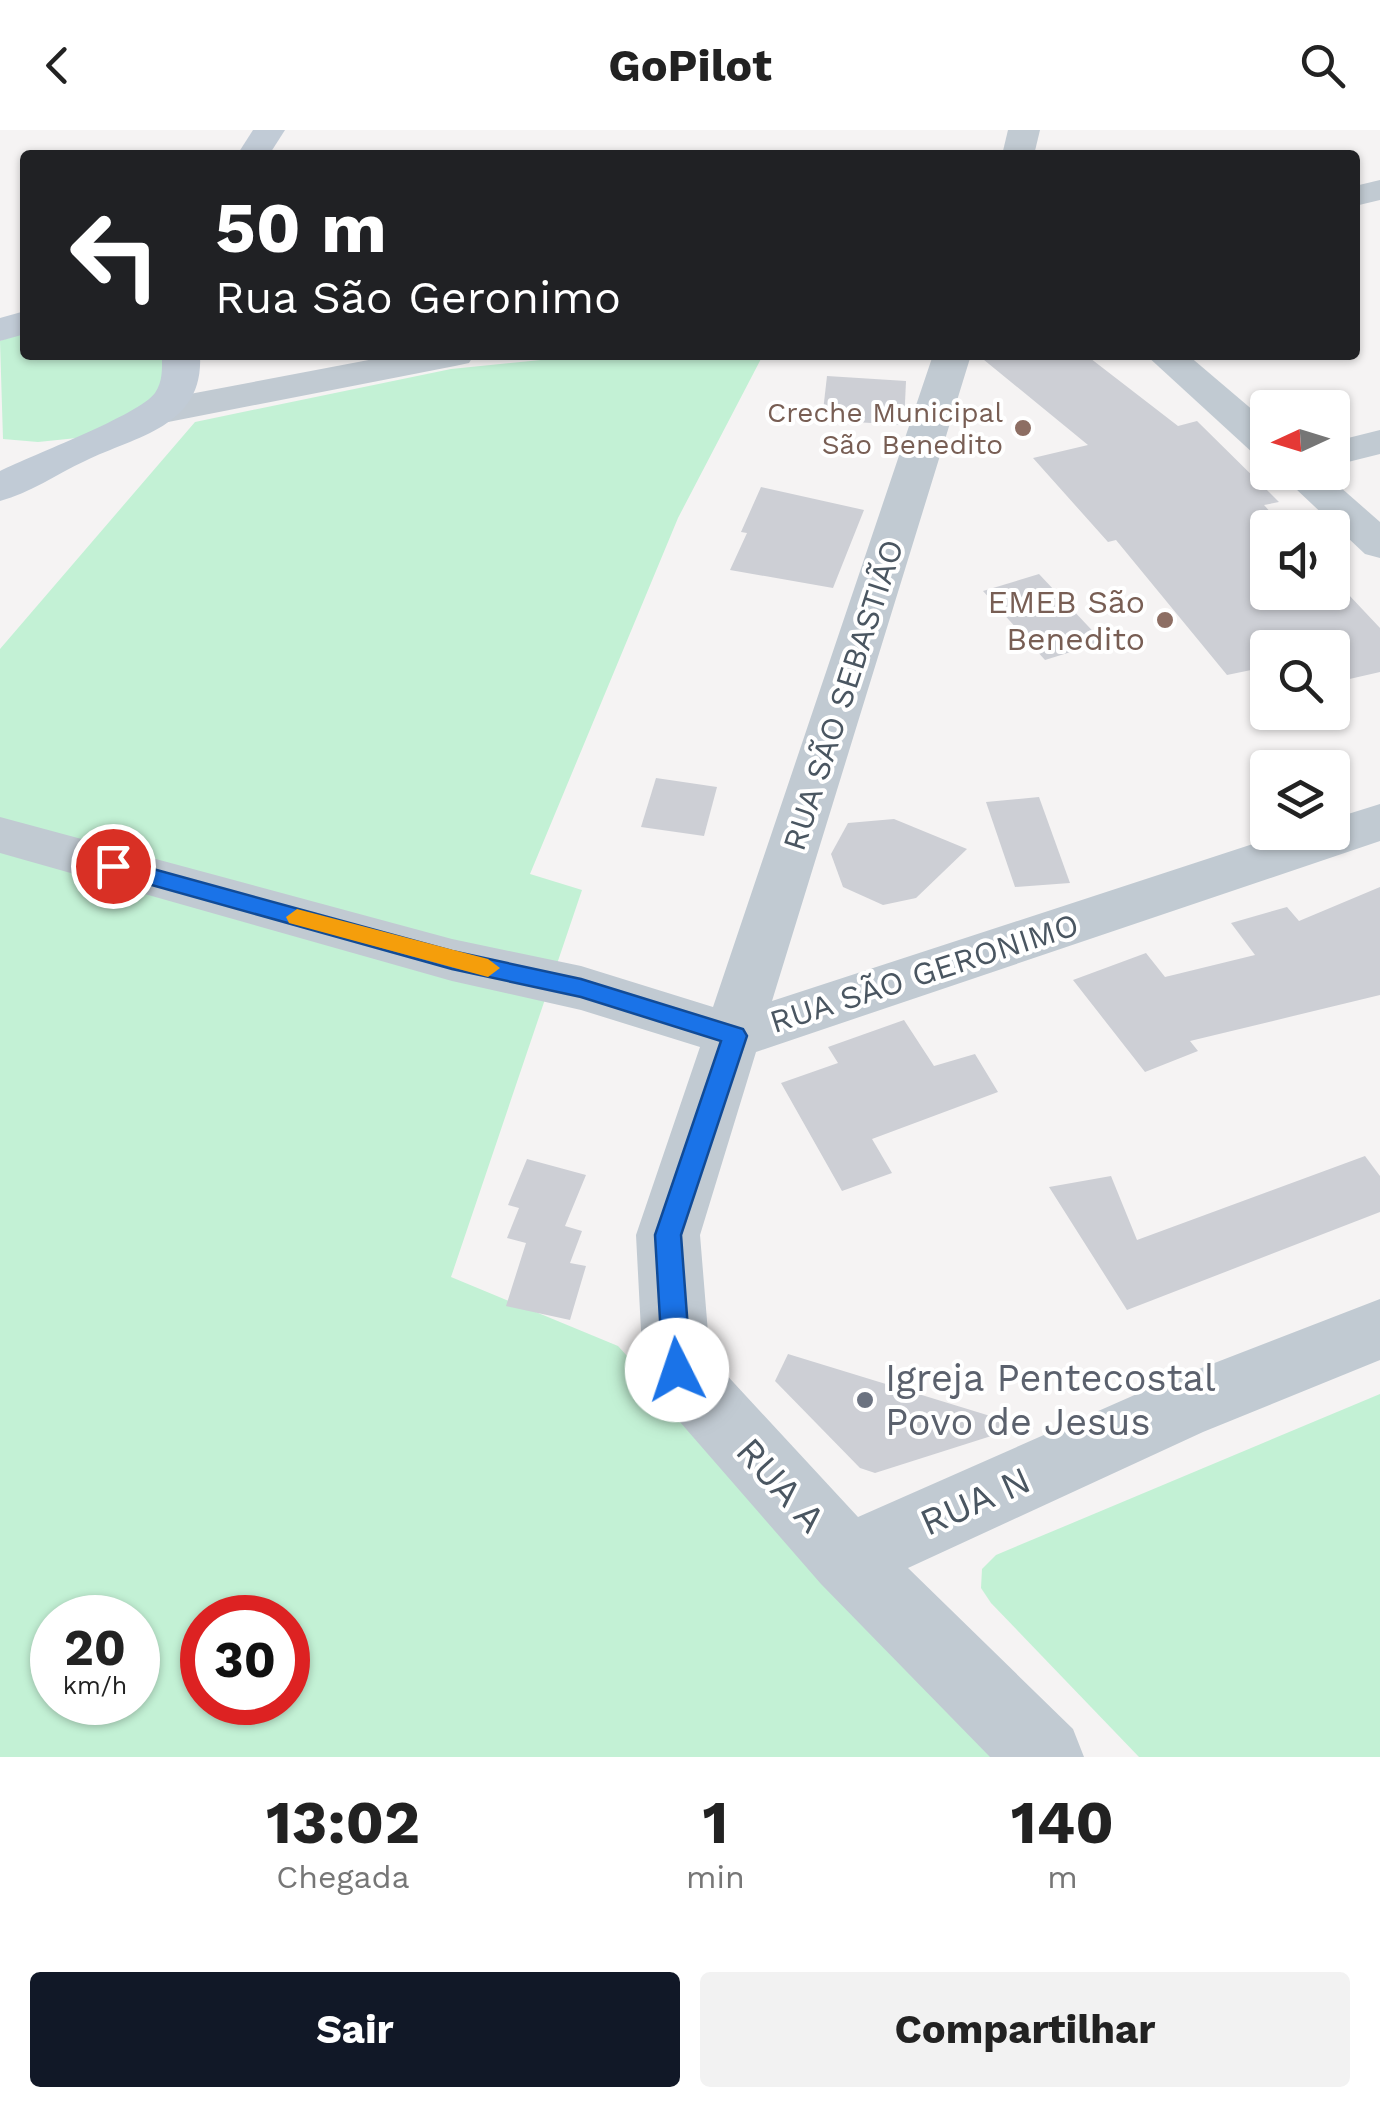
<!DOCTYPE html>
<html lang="pt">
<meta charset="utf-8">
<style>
body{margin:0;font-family:"Work Sans",sans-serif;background:#f2f2f2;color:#222;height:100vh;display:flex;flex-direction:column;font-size:38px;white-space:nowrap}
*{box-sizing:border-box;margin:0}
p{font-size:32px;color:#767676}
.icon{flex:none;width:55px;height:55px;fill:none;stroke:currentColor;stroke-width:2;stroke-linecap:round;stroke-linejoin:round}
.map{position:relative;height:1627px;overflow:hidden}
.side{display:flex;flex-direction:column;background:#fff;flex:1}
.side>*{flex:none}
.banner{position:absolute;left:20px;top:20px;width:1340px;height:210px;border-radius:10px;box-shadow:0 2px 8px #0004;background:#202124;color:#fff;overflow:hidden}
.needle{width:65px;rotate:266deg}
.buttons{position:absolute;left:1250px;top:260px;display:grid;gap:20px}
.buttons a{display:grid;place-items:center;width:100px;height:100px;border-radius:10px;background:#fff;box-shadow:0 2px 8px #0004;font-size:50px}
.speed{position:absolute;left:30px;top:1465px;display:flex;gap:20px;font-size:50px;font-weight:700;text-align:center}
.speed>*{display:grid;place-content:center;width:130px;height:130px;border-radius:50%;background:#fff;box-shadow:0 2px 8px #0004;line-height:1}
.speed small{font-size:25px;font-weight:400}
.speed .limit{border:15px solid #d22;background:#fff;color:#111}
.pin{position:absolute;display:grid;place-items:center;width:85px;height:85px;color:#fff;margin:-42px;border:5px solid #fff;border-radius:50%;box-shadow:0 2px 10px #0007}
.me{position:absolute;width:110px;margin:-55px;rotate:356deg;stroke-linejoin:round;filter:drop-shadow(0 0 8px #0008)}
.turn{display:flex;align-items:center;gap:35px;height:210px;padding:0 30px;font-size:45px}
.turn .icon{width:130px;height:130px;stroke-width:2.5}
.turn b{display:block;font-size:70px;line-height:85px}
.eta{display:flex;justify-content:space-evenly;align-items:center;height:170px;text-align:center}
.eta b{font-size:60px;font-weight:700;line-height:70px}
.primary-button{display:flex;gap:20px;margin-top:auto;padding:20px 30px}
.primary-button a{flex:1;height:115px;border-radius:10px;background:#111827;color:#fff;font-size:40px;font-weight:700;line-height:115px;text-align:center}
.primary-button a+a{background:#f2f2f2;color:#222}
header{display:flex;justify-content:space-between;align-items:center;height:130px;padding:0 30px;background:#fff;font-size:45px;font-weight:700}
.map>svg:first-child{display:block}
.green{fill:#c3f1d5;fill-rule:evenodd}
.building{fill:#cdcfd5}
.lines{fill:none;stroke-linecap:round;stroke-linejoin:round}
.street{fill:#c1cad2;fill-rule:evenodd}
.secondary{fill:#c1cbd6;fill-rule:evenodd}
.route{fill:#1a73e8;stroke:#114b97;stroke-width:2.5}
.slow{fill:#f59e0b}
.education-dot{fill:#8d6e63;stroke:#fff;stroke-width:4}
.worship-dot{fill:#6b7280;stroke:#fff;stroke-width:4}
.labels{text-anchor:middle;stroke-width:8;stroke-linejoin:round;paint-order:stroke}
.far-education-label{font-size:28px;fill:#785e54;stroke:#fff;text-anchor:end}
.education-label{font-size:32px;fill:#785e54;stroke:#fff;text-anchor:end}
.street-label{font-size:32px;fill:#4a5661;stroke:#fff}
.near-worship-label{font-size:38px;fill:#5b616d;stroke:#fff;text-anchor:start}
.near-street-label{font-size:38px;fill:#4a5661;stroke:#fff}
</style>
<header><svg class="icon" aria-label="back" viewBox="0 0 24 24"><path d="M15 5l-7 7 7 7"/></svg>GoPilot<svg class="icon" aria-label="search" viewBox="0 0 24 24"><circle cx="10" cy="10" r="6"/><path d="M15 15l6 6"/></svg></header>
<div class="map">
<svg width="1380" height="1627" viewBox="0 0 1380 1627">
<rect width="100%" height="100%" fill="#f5f3f3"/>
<g class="green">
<path d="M25 201V225H174L177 242 145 282 77 308 38 312 3 309 0 211Z"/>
<path d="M591 225H763L678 388 530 744 582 760 451 1147 618 1216 992 1627H0V519L195 292 451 239ZM52 1488H138V1572H52ZM202 1488H288V1572H202Z"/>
<path d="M1380 1264V1627H1139L991 1473 981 1458 982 1439 996 1425Z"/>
</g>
<g class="building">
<path d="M978 225H1086L1178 296 1197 291 1279 372 1264 375 1285 398H1268V462H1332V447L1380 498V542L1332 553V518H1268V553L1256 539 1227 545 1116 410 1108 412 1033 328 1088 315Z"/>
<path d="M827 246 906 251 904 295 822 290Z"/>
<path d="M761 357 864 380 833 458 730 440 747 403 741 402Z"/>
<path d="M1039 444 1103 512 1045 530 983 461Z"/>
<path d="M656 648 717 657 704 706 641 697Z"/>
<path d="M1039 667 1070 753 1015 757 986 672Z"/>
<path d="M894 689 967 719 916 768 883 775 843 757 831 724 848 693Z"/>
<path d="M1380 757V865L1190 911 1198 921 1145 942 1073 850 1146 823 1165 847 1255 825 1231 793 1287 777 1299 791Z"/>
<path d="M904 890 934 936 975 924 998 962 872 1009 892 1043 842 1061 781 953 838 933 828 917Z"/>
<path d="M1365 1026 1380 1046V1082L1127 1180 1049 1057 1111 1046 1137 1110Z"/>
<path d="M527 1029 586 1045 565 1096 582 1101 570 1133 586 1136 570 1190 506 1176 526 1113 507 1108 519 1078 508 1075Z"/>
<path d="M788 1224 1023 1296 875 1343 860 1338 775 1251Z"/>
</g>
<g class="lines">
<g class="street">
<path d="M1008 0H1040L1034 25H1002Z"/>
<path d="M1380 50V70L1355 76V56Z"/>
<path d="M395 225H474L469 233 455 236 158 294 144 290 138 282 144 274 158 270Z"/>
<path d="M933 225H971L772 871 1290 702H1332V689L1380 674V711L756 922 700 1105 710 1227 858 1387 1155 1256 1380 1169V1230L1203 1302 908 1438 1073 1599 1084 1627H990L821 1454 653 1261 643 1239 636 1105 700 917 581 880 452 851 0 723V687L452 809 581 836 713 877Z"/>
<path d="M1146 225H1188L1268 293V327L1254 324Z"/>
<path d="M1380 300V324L1332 336V312Z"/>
<path d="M1278 342H1323L1380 392V428L1365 424Z"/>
</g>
<g class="secondary">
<path d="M253 0H285L269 25H237Z"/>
<path d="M25 181V204L0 211V188Z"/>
<path d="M162 225H200C204 297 136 306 85 331 57 344 30 363 0 371V341C32 325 139 285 155 263 163 251 162 239 162 225Z"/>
</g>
</g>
<path class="route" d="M113 728 452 821 581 849 743 899 747 906 681 1105 691 1240 687 1249 677 1252 667 1249 663 1240 655 1105 721 911 581 867 452 839 105 742 102 736 105 731Z"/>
<path class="slow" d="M297 779 488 829 500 838 488 847 289 793 286 787Z"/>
<g class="education-dot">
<circle cx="1023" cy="298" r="10"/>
<circle cx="1165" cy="490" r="10"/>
</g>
<circle class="worship-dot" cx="865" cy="1270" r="10"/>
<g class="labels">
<g class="far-education-label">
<text x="1003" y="292">Creche Municipal<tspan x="1003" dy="32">São Benedito</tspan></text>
</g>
<g class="education-label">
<text x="1145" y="483">EMEB São<tspan x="1145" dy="37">Benedito</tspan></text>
</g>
<g class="street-label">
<text transform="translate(843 565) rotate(-72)" y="11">RUA SÃO SEBASTIÃO</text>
<text transform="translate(924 843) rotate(-18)" y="11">RUA SÃO GERONIMO</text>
</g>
<g class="near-worship-label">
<text x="885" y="1261">Igreja Pentecostal<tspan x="885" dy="44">Povo de Jesus</tspan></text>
</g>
<g class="near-street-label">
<text transform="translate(781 1355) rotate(48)" y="13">RUA A</text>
<text transform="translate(975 1371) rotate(-24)" y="13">RUA N</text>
</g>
</g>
</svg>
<div class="buttons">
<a><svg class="needle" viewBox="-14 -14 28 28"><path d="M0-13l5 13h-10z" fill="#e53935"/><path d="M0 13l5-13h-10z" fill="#767676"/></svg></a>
<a><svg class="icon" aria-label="sound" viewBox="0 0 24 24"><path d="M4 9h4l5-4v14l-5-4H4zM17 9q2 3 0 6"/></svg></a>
<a><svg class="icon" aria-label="search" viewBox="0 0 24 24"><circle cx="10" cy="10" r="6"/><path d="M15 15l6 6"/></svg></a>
<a><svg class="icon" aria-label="layers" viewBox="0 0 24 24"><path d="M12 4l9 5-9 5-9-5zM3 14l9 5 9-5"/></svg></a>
</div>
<div class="speed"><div>20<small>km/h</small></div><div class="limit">30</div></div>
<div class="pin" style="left:113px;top:736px;background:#d93025"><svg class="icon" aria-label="arrive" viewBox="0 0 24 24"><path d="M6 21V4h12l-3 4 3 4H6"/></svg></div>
<svg class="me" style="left:677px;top:1240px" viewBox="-20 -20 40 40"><circle r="19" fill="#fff"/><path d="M0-13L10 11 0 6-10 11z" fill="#1a73e8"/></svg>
<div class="banner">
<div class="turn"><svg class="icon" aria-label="left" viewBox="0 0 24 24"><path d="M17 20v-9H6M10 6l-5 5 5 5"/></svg><div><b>50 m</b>Rua São Geronimo</div></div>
</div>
</div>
<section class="side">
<div class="eta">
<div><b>13:02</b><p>Chegada</p></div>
<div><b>1</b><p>min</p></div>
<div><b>140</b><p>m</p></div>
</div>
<div class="primary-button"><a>Sair</a><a>Compartilhar</a></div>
</section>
